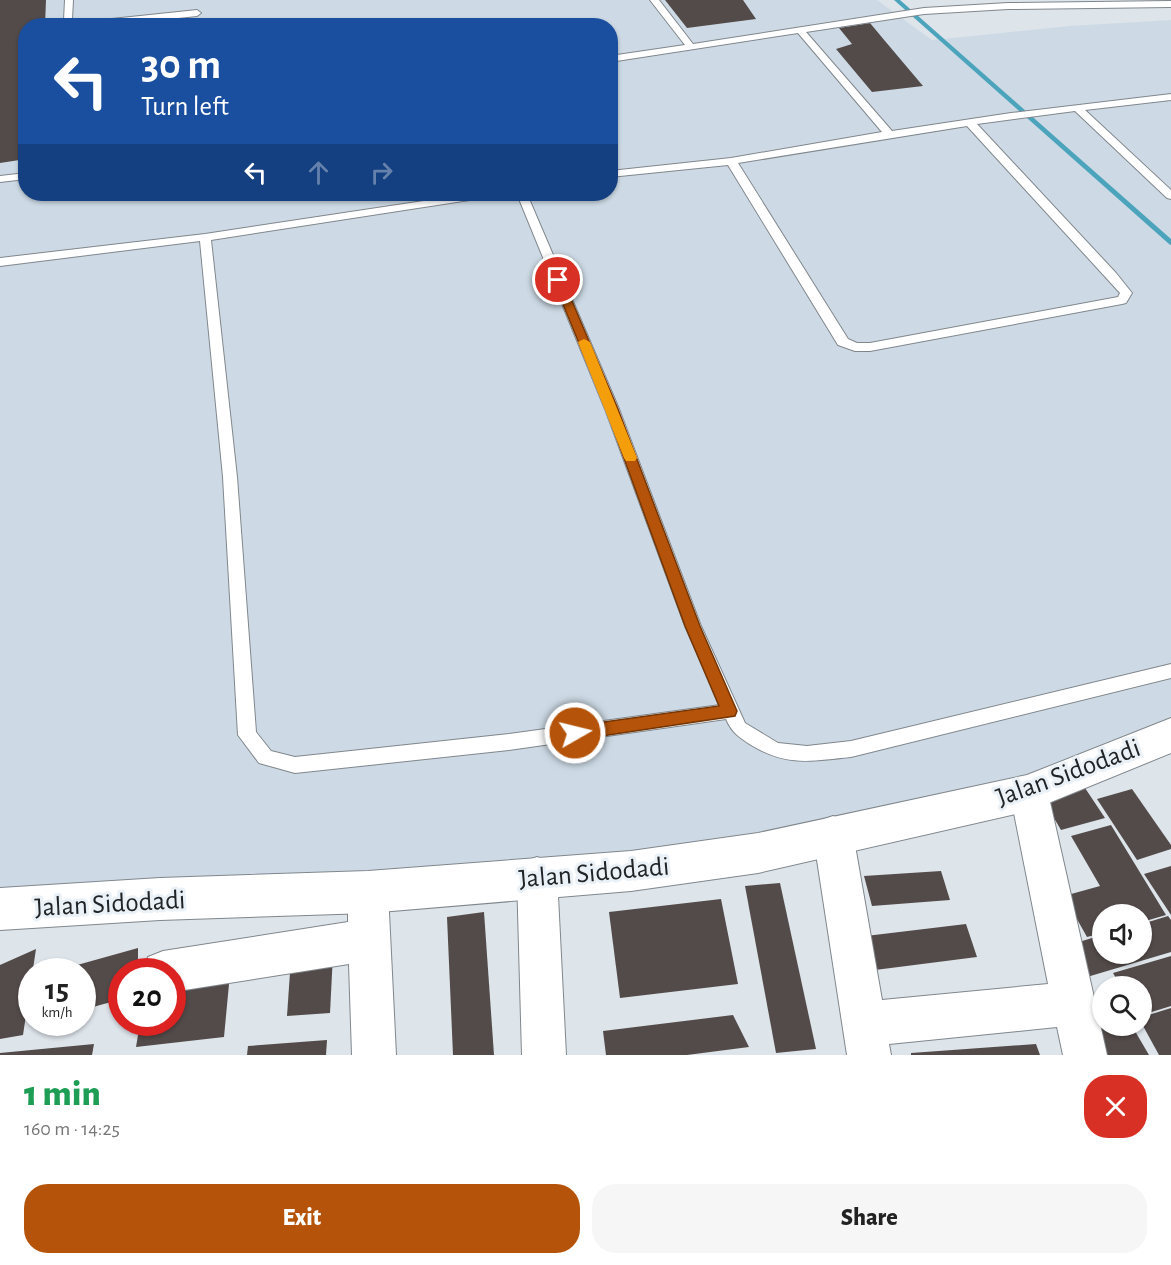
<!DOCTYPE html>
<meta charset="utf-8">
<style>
body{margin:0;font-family:"Alegreya Sans",sans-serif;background:#f6f6f6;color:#222;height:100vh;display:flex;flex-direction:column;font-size:22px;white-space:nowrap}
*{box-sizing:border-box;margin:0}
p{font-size:20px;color:#767676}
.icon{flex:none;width:33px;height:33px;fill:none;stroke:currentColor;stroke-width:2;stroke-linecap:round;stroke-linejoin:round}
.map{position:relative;height:1055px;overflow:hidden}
.panel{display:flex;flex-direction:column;background:#fff;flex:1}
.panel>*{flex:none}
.guide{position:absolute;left:18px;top:18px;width:600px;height:183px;border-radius:24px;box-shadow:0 2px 4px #0004;background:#1a4fa0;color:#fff;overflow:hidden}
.tools{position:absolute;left:1092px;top:904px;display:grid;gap:12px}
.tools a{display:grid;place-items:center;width:60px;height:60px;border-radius:50%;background:#fff;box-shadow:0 2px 4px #0004;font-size:30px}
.speed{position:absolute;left:18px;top:958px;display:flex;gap:12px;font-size:30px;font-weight:700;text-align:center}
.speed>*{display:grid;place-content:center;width:78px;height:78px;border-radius:50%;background:#fff;box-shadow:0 2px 4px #0004;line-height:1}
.speed small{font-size:15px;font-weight:400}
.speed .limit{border:9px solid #d22;background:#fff;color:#111}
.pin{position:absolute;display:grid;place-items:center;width:51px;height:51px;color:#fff;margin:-26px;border:3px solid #fff;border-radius:50%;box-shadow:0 2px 6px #0007}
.me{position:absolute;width:66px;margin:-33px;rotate:82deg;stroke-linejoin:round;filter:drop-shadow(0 0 4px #0008)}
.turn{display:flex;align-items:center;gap:21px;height:126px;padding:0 24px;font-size:27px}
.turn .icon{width:78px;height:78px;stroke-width:2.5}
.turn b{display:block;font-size:42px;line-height:51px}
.lanes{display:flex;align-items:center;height:57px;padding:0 24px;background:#0003;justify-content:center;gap:30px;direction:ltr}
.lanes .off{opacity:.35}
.round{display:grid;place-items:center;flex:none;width:63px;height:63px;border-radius:24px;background:#f6f6f6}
.headline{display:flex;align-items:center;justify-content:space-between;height:102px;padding:0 24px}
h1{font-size:36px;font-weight:800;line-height:45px;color:#1e9e55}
.primary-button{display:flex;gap:12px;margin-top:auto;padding:12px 24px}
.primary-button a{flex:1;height:69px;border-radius:24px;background:#b45309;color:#fff;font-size:24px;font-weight:800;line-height:69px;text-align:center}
.primary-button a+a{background:#f6f6f6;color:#222}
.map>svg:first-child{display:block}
.built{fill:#cddae5;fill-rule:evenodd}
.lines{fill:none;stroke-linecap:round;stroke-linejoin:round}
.stream{fill:#4ba4bb;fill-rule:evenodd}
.building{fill:#534b49}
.service-casing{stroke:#80878c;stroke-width:2}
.minor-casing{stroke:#80878c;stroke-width:2}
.tertiary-casing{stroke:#80878c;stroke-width:2}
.service{fill:#fff;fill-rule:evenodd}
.minor{fill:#fff;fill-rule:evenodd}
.tertiary{fill:#fff;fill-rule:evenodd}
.route{fill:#b45309;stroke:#753606;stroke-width:1.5}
.slow{fill:#f59e0b}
.labels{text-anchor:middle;stroke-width:6;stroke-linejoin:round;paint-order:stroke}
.near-street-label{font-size:27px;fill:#212426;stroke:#eaf1f7}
</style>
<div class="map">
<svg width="1171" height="1055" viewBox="0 0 1171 1055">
<rect width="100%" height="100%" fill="#dde4ea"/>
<path class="built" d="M0 0H877L932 40 1069 26 1171 20V739L969 805 688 858 0 899ZM26 26H610V194H26Z"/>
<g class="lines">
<path class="stream" d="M894 0H900L1171 239V245L1169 244Z"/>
</g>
<g class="building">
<path d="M0 0H46L45 26H26V159L0 163Z"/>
<path d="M665 0H743L756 19 687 28Z"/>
<path d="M870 23 885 41 923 86 872 92 836 49 852 44 839 28Z"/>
<path d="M1083 785 1105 818 1061 830 1041 796Z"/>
<path d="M1132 789 1171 845V849L1137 860 1097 799Z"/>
<path d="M1111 825 1166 915 1142 922V915H1102V933L1087 937 1064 896 1100 886 1071 836Z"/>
<path d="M1171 866V915L1144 874Z"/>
<path d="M941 871 950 900 872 906 864 876Z"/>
<path d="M780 883 816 1049 776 1053 745 886Z"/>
<path d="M721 899 738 984 620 998 609 912Z"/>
<path d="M484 912 494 1055H453L447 917Z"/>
<path d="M1168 916 1171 920V952L1087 977 1069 945 1102 935V954H1142V924Z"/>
<path d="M966 924 977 957 875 970 866 936Z"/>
<path d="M138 948V972H122V999L82 1010V972H68L70 967Z"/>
<path d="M36 949 23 1035 0 1039V965Z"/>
<path d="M333 954 330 1013 287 1016 291 958Z"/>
<path d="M1171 956V1006L1142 1015V987H1121L1113 973Z"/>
<path d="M231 963 224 1037 136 1047 140 1023H172V970Z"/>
<path d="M1171 1008V1055H1159L1142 1024V1017Z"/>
<path d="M733 1015 749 1047 687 1055H606L603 1031Z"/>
<path d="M1102 1024V1026H1132L1149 1055H1104L1089 1028Z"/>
<path d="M327 1040 326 1055H247L248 1046Z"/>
<path d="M94 1044 92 1055H0V1053Z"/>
<path d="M1036 1044 1040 1055H911V1053Z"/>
</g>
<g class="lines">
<g class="service-casing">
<g id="service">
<path d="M65 0H73L72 19 83 22 197 10 201 13 197 16 104 26H70L64 20Z"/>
<path d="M650 0H659L693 44 924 8 1008 3 1171 1V7L1008 9 924 14 806 32 892 131 1011 113 1171 94V100L1085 110 1171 190V199L1167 198 1075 111 977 124 1116 273 1132 293 1126 303 1122 304 870 351H855L838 345 728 165 610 177V171L731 158 882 132 798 33 610 62V56L685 45ZM967 126 1120 293 1118 297 870 343H857L848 339 738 163Z"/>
<path d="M26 173V179L0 182V176Z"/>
<path d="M470 194H494L489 197 211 240 237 477 256 732 271 751 295 757 509 734 720 705 685 626 605 409 517 194H527L619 409 701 626 745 723 778 743 807 746 851 741 1171 664V678L851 757C811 761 787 767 751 745 739 737 732 733 726 719L509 750 295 773 259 763 238 735 223 477 200 241 0 266V258L205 234Z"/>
</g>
</g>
<g class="minor-casing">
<g id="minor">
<path d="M1029 776 1043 781 1048 793 1107 1055H1063L1057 1027 889 1044 891 1055H847L813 834 819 821 833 816 847 821 853 834 882 1000 1048 984 1010 793 1015 781Z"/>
<path d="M537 857 551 862 557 876 566 1055H522L517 876 523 862Z"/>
<path d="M368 872 382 878 388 892 396 1055H352L349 964 172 992V972H142L148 957 163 951 348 922V892L354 878Z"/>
</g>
</g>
<g class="tertiary-casing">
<path id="tertiary" d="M1171 718V753L1029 811 758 873 631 891 368 913 160 920 0 930V888L160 878 368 871 631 851 758 833 1027 775Z"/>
</g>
<use href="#service" class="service"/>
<use href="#minor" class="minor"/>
<use href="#tertiary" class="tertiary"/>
</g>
<path class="route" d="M558 276 563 280 618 409 700 626 737 711 735 716 575 740 569 738 567 733 569 728 575 726 719 706 685 626 606 409 553 280Z"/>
<path class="slow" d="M584 339 590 342 637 458 635 461H626L624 458 578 342Z"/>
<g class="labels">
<g class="near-street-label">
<text transform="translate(1068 772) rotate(-20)" y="9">Jalan Sidodadi</text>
<text transform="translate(594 872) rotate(-5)" y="9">Jalan Sidodadi</text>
<text transform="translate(110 903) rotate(-3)" y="9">Jalan Sidodadi</text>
</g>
</g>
</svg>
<div class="tools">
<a><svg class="icon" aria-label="sound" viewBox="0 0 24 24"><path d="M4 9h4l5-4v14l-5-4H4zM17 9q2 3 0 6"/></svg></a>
<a><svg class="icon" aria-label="search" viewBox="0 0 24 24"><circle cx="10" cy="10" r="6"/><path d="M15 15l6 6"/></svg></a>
</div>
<div class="speed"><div>15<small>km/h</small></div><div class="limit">20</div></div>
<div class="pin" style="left:558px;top:280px;background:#d93025"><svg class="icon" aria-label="arrive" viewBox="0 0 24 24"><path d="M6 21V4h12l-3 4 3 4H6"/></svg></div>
<svg class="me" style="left:575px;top:733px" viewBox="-20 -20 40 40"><circle r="17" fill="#b45309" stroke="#fff" stroke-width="3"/><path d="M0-11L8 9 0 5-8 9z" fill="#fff"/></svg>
<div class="guide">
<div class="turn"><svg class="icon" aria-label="left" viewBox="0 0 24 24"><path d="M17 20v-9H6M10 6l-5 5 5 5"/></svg><div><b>30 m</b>Turn left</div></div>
<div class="lanes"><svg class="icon" aria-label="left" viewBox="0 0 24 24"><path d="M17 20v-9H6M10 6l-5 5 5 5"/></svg><svg class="icon off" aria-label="ahead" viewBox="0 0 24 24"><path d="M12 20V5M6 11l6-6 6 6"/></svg><svg class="icon off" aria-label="right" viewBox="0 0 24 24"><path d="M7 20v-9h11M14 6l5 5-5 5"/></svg></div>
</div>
</div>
<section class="panel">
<div class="headline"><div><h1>1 min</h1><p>160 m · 14:25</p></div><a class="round" style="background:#d93025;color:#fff"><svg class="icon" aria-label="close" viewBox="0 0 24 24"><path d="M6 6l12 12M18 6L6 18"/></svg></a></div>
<div class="primary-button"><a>Exit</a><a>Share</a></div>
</section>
